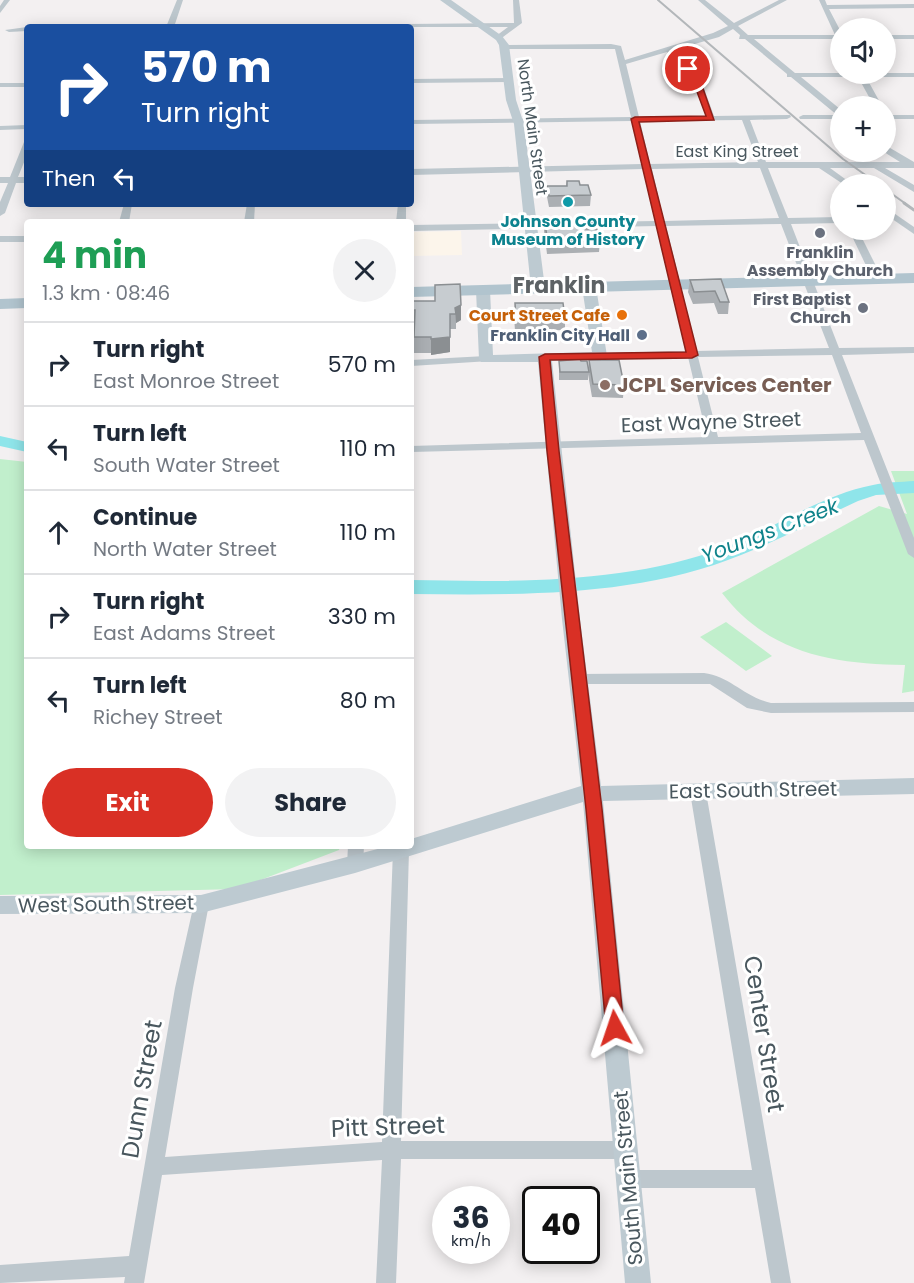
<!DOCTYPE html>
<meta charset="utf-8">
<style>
body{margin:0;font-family:Poppins,sans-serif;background:#f2f2f3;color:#1f2937;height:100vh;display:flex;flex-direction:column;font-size:22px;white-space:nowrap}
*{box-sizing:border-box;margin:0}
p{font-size:20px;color:#747a83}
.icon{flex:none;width:33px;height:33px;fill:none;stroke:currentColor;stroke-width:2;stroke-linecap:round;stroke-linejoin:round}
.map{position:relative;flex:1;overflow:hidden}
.panel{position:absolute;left:24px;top:219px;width:390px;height:630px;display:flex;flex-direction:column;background:#fff;border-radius:6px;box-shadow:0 3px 15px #0003}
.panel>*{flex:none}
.banner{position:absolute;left:24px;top:24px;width:390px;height:183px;border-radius:6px;box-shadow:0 3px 15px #0003;background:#1a4fa0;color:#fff;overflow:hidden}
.buttons{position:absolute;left:830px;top:18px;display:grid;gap:12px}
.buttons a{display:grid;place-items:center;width:66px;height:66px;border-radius:50%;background:#fff;box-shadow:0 3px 15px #0003;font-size:30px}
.speed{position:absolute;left:432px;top:1186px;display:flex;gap:12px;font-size:30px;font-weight:700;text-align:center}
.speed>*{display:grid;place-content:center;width:78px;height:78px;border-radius:50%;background:#fff;box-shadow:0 3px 15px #0003;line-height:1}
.speed small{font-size:15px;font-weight:400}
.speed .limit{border:3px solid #111;border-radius:9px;background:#fff;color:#111}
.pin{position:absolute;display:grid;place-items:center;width:51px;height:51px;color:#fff;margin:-26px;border:3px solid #fff;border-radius:50%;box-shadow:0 2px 6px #0007}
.me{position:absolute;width:66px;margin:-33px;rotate:355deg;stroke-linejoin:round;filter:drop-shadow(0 0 4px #0008)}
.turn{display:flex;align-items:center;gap:21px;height:126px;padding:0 18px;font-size:27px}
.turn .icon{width:78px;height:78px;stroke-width:2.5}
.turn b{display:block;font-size:42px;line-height:51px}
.then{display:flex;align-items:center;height:57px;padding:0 18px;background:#0003;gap:12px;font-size:22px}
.round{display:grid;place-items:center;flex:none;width:63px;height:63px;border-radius:32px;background:#f2f2f3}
.overview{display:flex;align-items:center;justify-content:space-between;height:102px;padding:0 18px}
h1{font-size:36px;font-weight:700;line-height:45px;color:#1e9e55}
.action{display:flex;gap:12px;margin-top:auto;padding:12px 18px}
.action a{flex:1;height:69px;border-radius:36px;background:#d93025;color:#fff;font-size:24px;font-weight:700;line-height:69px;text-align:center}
.action a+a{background:#f2f2f3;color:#1f2937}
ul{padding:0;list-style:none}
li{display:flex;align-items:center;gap:18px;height:84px;padding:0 18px;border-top:2px solid #e0e1e3}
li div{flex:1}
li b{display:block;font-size:22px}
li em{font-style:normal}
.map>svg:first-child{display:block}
.commercial{fill:#fcf5eb}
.green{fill:#c1efcc}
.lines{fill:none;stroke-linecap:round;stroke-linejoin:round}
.river{fill:#8fe5ea;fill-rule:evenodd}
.street{fill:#bdc7cd;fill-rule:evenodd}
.secondary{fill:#bdcad1;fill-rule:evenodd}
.primary{fill:#b1c4ce;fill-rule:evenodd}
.rail-far1{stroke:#b3b7ba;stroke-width:2}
.rail{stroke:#b3b7ba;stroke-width:3}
.wall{fill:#abafb3}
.shaded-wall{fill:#8b8f92}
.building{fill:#c7ccd0;stroke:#8b8f92;stroke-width:1.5}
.route{fill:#d93025;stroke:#8d1f18;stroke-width:1.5}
.culture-dot{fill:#0f9aa8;stroke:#fff;stroke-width:2}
.worship-dot{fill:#6b7280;stroke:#fff;stroke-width:2}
.food-dot{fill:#e8710a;stroke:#fff;stroke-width:2}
.service-dot{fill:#5c6f8a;stroke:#fff;stroke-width:2}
.education-dot{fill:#8d6e63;stroke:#fff;stroke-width:2}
.labels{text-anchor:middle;stroke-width:6;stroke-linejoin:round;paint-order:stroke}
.far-street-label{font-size:16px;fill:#49575e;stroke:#fff}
.far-culture-label{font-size:16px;font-weight:bold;fill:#0d838f;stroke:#fff}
.far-worship-label{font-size:16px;font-weight:bold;fill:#5b616d;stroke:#fff}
.far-food-label{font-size:16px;font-weight:bold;fill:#c56008;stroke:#fff;text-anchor:end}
.far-service-label{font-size:16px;font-weight:bold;fill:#4e5e75;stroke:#fff;text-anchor:end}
.education-label{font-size:20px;font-weight:bold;fill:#785e54;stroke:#fff;text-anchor:start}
.street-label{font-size:20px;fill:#49575e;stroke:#fff}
.water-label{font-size:21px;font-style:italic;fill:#10838b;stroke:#fff}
.far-district-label{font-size:22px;font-weight:bold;fill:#5d6265;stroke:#fff}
.near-street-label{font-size:24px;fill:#49575e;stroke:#fff}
</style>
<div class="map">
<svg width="914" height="1283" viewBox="0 0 914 1283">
<rect width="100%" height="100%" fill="#f3f0f1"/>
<path class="commercial" d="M461 231 462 255 411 256V232Z"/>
<g class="green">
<path d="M0 459 27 462V846H340L339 850 237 889 0 895Z"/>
<path d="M891 471H914V691L902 693 905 665C833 664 769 654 722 593L879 506 907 514Z"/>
<path d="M726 622 772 656 746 671 700 637Z"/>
</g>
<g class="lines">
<g class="river">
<path d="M0 436 27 442V452L0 446Z"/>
<path d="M914 481V493L876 495 858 501C819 519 781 539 741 555 638 597 521 595 411 594V580C516 582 627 584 726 547 775 528 821 495 873 485 886 482 901 482 914 481Z"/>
</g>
<g class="street">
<path d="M4 0H10L0 13V6Z"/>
<path d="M177 0H183L174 27H166Z"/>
<path d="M513 0H519L522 23 499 40 495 38 496 36 508 27H299L303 25 514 23Z"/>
<path d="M698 0H705L734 23 779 0H787L738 26 748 35H835L819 0H825L827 5 914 4V8L829 9 840 30V39H754L795 73H914V77H866L882 106H874L858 77H801L840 109V119H800L799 117 803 115H837L791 77H787V74L745 39H739L740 35 733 29 719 37 674 50 701 80 714 116 790 115 791 117 787 119 750 120 766 162H900L884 152 885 145 914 162V168H885L914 185V192L874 168H830L852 184H843L819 168H768L788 218 840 217V223L791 224 839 348 914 347V353L842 355 914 538V558L908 554 864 440 411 452V446L707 437 688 357 600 359 595 356 600 353 686 351 657 226 411 231V225L655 221 643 169 411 175V169L642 164 632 121 411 124V120L631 117 615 49H505L501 47 505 45 611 44 621 46 625 60 713 33 728 26ZM667 52 693 81 706 116 639 117 626 64ZM742 120 758 162 650 164 640 121ZM705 168H760L779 218 664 221 652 169ZM781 224 829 348 697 351 666 226ZM832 355 861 433 718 437 698 357Z"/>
<path d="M27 27V31L9 32 5 30Z"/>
<rect x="885" y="35" width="29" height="4"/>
<path d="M512 78 513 80 509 82 411 83V79Z"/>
<rect x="0" y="83" width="27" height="4"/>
<rect x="885" y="115" width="29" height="4"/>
<path d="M27 125V129L0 130V126Z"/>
<path d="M24 142H27V155L18 177H27V183H16L5 213 0 216V202L8 183H0V177H10Z"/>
<path d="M124 204H132L129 222H119Z"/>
<path d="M247 204H255L254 222H244Z"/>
<path d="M398 204H406V222H396Z"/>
<path d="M885 207 914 227V234L885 214Z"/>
<path d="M849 230H858L882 278 880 280 872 278Z"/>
<rect x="0" y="236" width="27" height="6"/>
<path d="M486 356 490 357V361L411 366V360Z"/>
<path d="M704 673C730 676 744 697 771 703L914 702V712L771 713 747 708 710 684H579L572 679 579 674Z"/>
<path d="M698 786 703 788 706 792 791 1283H771L755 1188H628L621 1186 618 1179 621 1172 628 1170H752L690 792 693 788Z"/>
<path d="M348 846H364L363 865 361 869 355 871 349 869 347 865Z"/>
<path d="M395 846H407L409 850 401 1141H625L632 1144 634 1150 632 1156 625 1159H401L396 1283H376L382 1160 162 1175 144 1283H124L125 1277 0 1283V1265L129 1256 175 988 195 899 201 897 207 899 209 904 193 988 165 1157 382 1142 393 850Z"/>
</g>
<g class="secondary">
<path d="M440 0H451L502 36 509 45 516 100 524 124 545 288 543 291H533L531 288 514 124 506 100 499 45 496 40Z"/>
<path d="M589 283 596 287 607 356 600 360 552 361 580 619 601 786 914 778V794L603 801 651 1283H625L583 802 355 873 201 913 0 914V896L201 895 389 846H411V839L581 786 562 619 538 362H481L479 359 476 290 483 286 490 290 493 355 592 352 582 287Z"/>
</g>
<g class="primary">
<path d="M914 273V283L411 297V287Z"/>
<path d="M27 298V308L0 309V299Z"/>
</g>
<g class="rail-far1">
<path d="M658 0 843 159 878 184"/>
<path d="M885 189 906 204"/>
</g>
<path class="rail" d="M904 203 914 210"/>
</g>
<g class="wall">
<path d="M567 181 580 185 591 195 590 206 549 207 547 197V186H566Z"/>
<path d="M544 219 586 229 600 241 599 252 547 254 544 231Z"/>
<path d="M721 279 729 302 728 314H718L714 303 693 304 688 292 690 280Z"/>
<path d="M411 301 461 305V320L456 323V329H450V352L431 355V353H414V325H411Z"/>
<path d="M515 303 565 318V330L515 331 514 315Z"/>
<path d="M589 360 624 385 623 398 592 397 588 374V380H559V361H581L588 370Z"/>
</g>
<g class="shaded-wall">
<path d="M461 305V320L456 323 455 308Z"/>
<path d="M450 337V352L431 355V339Z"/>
</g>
<g class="building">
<path d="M567 181H579L580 185H588L591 195 549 196 547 186H567Z"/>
<path d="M544 219 584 220 586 229H597L600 241 548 242Z"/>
<path d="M721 279 729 302H720L715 291 694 292 690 280Z"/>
<path d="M460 284 461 305 455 308 456 314H450V337L431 339V337H414L415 310H411V301H435V285Z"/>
<path d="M515 303H563L565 318 516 319Z"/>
<path d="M580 359 581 361H587L589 372H560L559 361Z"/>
<path d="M589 360H619L624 385 593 384Z"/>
</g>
<path class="route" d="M685 68H690L700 80 714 120 639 122 698 355 692 358 550 360 559 451 602 809 624 1028 621 1034 615 1036 608 1034 606 1028 586 809 547 451 539 357 545 354 686 352 631 119 635 117 706 116 693 81Z"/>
<circle class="culture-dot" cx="568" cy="202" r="6"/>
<g class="worship-dot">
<circle cx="820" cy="233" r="6"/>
<circle cx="863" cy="308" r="6"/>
</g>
<circle class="food-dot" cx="622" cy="315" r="6"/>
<circle class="service-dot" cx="642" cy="335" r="6"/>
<circle class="education-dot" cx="605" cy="385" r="6"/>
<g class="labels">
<g class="far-street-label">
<text transform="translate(533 127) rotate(82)" y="6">North Main Street</text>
<text x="737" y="157">East King Street</text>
</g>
<g class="far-culture-label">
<text x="568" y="227">Johnson County<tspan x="568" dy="18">Museum of History</tspan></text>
</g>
<g class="far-worship-label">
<text x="820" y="258">Franklin<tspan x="820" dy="18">Assembly Church</tspan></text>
<text x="851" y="305" text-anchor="end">First Baptist<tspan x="851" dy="18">Church</tspan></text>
</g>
<g class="far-food-label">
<text x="610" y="321">Court Street Cafe</text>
</g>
<g class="far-service-label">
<text x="630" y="341">Franklin City Hall</text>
</g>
<g class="education-label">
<text x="617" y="392">JCPL Services Center</text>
</g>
<g class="street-label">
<text transform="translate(711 422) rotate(-2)" y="7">East Wayne Street</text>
<text transform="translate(753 790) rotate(-1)" y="7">East South Street</text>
<text transform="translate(106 904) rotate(-1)" y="7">West South Street</text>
<text transform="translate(628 1178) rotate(-95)" y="7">South Main Street</text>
</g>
<g class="water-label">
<text transform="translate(770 531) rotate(-21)" y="7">Youngs Creek</text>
</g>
<g class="far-district-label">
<text x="559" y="293">Franklin</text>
</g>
<g class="near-street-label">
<text transform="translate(764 1034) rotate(81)" y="8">Center Street</text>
<text transform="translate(142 1089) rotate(-80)" y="8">Dunn Street</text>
<text transform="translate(388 1127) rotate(-2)" y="8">Pitt Street</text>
</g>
</g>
</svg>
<div class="buttons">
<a><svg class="icon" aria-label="sound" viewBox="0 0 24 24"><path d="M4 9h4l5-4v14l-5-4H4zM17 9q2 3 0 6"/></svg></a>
<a>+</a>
<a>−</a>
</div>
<div class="speed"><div>36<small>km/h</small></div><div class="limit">40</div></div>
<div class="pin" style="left:688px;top:69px;background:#d93025"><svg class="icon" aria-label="arrive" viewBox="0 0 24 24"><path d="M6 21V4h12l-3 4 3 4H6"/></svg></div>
<svg class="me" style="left:615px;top:1028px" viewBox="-20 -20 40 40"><path d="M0-17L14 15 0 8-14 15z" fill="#d93025" stroke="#fff" stroke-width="4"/></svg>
<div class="banner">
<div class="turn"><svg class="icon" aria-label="right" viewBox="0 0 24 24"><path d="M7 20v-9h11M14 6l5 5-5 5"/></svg><div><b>570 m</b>Turn right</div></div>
<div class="then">Then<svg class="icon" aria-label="left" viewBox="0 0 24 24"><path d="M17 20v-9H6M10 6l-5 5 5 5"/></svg></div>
</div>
<section class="panel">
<div class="overview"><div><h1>4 min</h1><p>1.3 km · 08:46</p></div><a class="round"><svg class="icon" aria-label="close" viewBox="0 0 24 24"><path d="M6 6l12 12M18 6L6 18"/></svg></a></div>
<ul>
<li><svg class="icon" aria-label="right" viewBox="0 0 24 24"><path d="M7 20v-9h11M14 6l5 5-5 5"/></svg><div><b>Turn right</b><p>East Monroe Street</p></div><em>570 m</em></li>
<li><svg class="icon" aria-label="left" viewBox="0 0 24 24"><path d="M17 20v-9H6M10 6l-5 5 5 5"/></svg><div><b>Turn left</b><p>South Water Street</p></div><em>110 m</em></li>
<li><svg class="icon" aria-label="ahead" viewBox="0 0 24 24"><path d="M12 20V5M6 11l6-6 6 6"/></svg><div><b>Continue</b><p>North Water Street</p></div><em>110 m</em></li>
<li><svg class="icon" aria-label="right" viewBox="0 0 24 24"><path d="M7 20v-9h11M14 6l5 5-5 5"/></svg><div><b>Turn right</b><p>East Adams Street</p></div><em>330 m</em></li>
<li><svg class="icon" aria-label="left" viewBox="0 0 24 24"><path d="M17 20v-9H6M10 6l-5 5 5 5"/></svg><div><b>Turn left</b><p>Richey Street</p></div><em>80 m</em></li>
</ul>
<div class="action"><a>Exit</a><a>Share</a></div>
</section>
</div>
